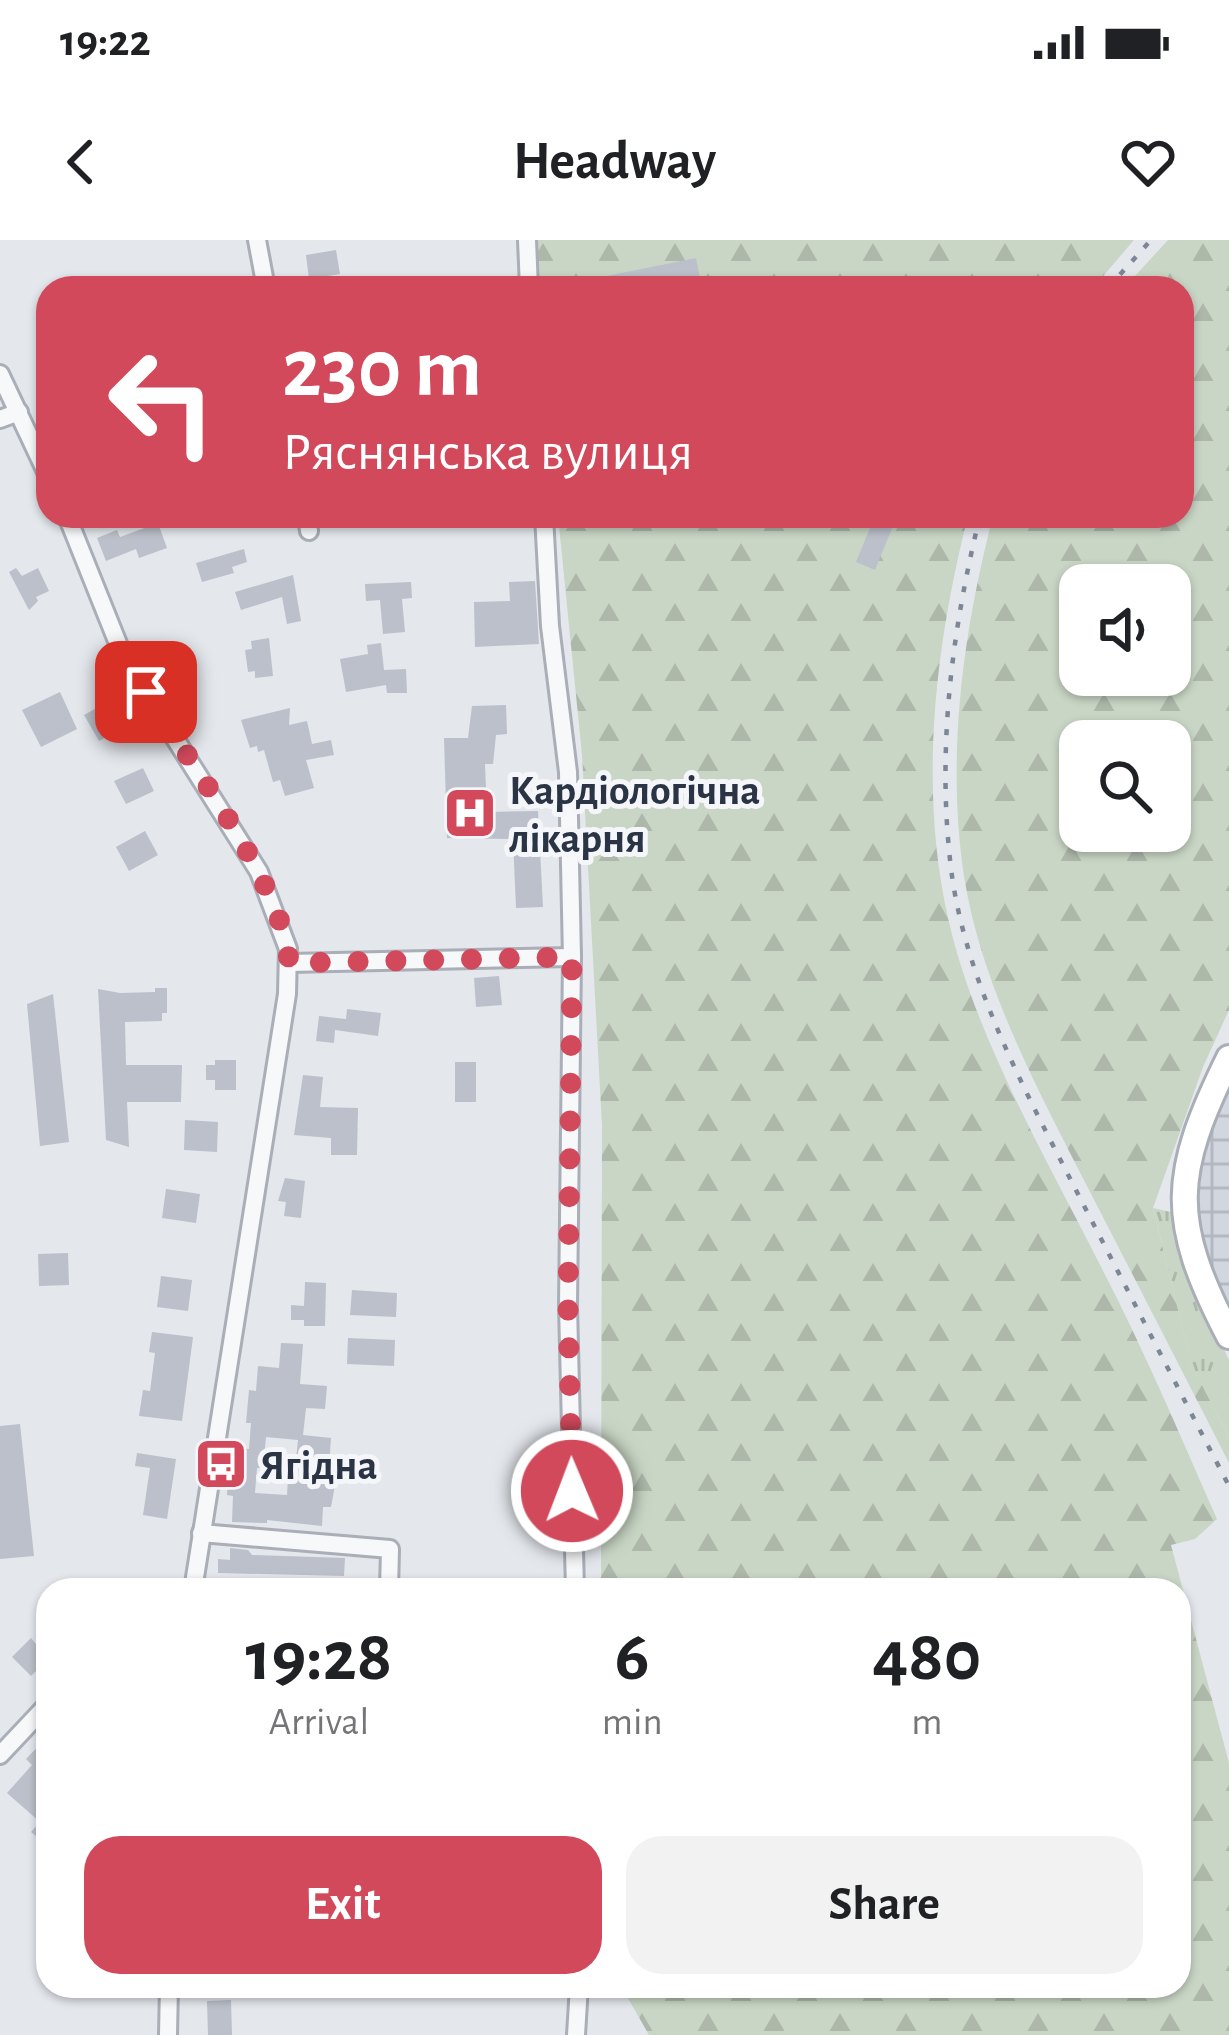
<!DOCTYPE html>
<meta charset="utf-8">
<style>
body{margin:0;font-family:"Alegreya Sans",sans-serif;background:#f2f2f2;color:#202124;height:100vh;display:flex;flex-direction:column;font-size:45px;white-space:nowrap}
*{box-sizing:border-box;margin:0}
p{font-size:39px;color:#757577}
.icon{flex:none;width:66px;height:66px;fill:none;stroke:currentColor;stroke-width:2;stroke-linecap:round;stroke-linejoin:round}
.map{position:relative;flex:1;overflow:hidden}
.panel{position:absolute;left:36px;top:1338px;width:1155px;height:420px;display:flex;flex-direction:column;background:#fff;border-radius:36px;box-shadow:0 3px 9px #0004}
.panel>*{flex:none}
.hud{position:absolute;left:36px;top:36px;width:1158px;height:252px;border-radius:36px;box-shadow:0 3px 9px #0004;background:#d1495b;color:#fff;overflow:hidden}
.controls{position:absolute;left:1059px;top:324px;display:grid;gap:24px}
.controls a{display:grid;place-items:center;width:132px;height:132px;border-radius:24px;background:#fff;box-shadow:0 3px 9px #0004;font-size:60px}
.pin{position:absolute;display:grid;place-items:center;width:102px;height:102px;color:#fff;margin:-51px;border-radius:24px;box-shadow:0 6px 18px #0006}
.me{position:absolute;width:132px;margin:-66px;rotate:359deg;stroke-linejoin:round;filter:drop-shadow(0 0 9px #0008)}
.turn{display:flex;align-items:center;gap:42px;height:252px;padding:0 48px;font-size:54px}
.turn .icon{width:156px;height:156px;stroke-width:2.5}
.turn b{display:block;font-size:84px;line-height:102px}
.eta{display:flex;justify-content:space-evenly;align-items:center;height:204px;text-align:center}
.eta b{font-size:72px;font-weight:700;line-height:84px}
.cta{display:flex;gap:24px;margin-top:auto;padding:24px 48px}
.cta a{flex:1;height:138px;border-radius:36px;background:#d1495b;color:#fff;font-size:48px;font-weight:700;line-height:138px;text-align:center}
.cta a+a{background:#f2f2f2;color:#202124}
.status{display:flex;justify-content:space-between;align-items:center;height:84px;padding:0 60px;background:#fff;direction:ltr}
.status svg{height:33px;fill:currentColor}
header{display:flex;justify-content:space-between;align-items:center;height:156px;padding:0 48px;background:#fff;font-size:54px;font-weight:700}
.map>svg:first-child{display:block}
.industrial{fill:url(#industrial-grid)}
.forest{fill:url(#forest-firs);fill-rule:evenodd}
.park{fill:url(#park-tufts)}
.building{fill:#bbc0ca;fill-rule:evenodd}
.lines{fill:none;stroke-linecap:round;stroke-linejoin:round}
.street-casing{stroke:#a9aeb7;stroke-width:22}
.secondary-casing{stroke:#a9aeb7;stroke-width:30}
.street{stroke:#f7f8fa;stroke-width:16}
.secondary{stroke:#fff;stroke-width:24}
.rail{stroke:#7d8696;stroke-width:4.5;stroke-dasharray:6 12;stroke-linecap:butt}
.route{stroke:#d1495b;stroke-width:21;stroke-dasharray:0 37.8}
.labels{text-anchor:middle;stroke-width:10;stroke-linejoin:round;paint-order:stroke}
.poi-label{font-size:42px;font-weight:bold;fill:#2b3445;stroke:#f4f6f9;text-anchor:start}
</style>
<div class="status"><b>19:22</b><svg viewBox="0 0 49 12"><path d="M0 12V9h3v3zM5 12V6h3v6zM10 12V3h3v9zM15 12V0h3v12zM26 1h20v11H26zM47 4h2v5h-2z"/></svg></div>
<header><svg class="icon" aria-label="back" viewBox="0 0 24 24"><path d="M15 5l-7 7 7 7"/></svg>Headway<svg class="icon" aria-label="heart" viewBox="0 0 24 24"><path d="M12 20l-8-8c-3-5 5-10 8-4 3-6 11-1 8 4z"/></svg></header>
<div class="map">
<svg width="1229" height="1795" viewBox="0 0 1229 1795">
<defs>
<pattern id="industrial-grid" width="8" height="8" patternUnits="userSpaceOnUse" patternTransform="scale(3)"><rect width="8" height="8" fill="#d2d6de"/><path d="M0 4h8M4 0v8" fill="none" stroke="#b4b8c0"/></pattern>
<pattern id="forest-firs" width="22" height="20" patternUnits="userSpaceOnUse" patternTransform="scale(3)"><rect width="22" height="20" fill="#c9d6c5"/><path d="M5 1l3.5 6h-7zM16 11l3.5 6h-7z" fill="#adb8ab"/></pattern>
<pattern id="park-tufts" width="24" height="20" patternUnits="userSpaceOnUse" patternTransform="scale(3)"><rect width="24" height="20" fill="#c9d6c5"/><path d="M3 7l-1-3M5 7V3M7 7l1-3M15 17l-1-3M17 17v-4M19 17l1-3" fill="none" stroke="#adb8ab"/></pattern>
</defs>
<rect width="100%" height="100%" fill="#e4e7ec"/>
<path class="industrial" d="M1229 843V1077L1192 983 1194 937 1210 880Z"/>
<g class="forest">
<path d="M532 0H1134L1093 48H536Z"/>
<path d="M1168 0H1229V770L1203 827 1153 968 1192 1125 1229 1197V1223C1182 1131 1135 1039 1088 948 1038 850 981 745 964 636 946 517 963 392 993 276H1182V48H1124ZM1080 345H1170V435H1080ZM1080 501H1170V591H1080Z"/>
<path d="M558 276H968C935 406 918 550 949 682 975 796 1046 918 1099 1023 1143 1107 1179 1193 1217 1279L1195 1299 1171 1305 1229 1523V1795H649L621 1746H1179V1350H601L602 886 582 515Z"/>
</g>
<path class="park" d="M1153 968 1175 973 1206 1071 1229 1120V1197L1192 1126Z"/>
<g class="building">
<path d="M336 10 340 34 309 39 306 15Z"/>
<path d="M696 18 702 48H577V42Z"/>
<path d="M875 276H897L875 330 856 322Z"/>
<path d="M158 283 167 308 139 318 136 309 106 321 97 298 117 290 120 297Z"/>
<path d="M244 309 247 322 232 327 234 333 202 342 196 323Z"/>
<path d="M16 328 22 336 38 328 49 351 36 357 38 361 29 370 9 332Z"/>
<path d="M293 335 301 381 287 384 282 357 241 370 235 352Z"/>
<path d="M535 341 539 404 475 407 474 362 510 361 509 342Z"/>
<path d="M411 342 412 358 402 359 405 392 383 394 380 360 366 361 365 344Z"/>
<path d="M269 398 273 436 255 438V431L248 432 245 410 252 409 251 401Z"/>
<path d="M381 403 384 430 406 429 407 453H387L386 445 346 452 340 419 368 414 367 405Z"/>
<path d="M60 452 77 489 41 507 22 470Z"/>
<path d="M111 460 126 486 99 501 84 475Z"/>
<path d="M506 465 507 494 496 495 493 524H485L487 572 538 571 543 667 516 668 513 599 447 598 444 498H468L472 466Z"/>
<path d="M290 468 289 485 307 481 312 504 331 500 334 515 306 520 314 548 285 556 280 540 273 542 264 510 258 512 257 506 250 508 241 480Z"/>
<path d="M143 528 154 551 126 564 114 541Z"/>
<path d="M145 591 158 615 129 631 116 607Z"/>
<path d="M499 736 502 765 476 767 474 738Z"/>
<path d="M155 748H167V773H162V781L125 782 126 825H182L181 862H127L129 907 106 900 98 749 120 753 155 752Z"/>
<path d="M53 754 69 902 40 906 27 764Z"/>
<path d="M347 769 381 773 378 796 335 790 334 803 316 801 319 776 346 779Z"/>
<path d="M215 820H236V850H215V840H206V825H215Z"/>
<rect x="455" y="822" width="21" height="40"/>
<path d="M303 835 323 837 320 867 358 868 357 915H331V898L294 895Z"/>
<path d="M185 880 218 882 217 912 184 910Z"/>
<path d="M285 938 305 941 301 978 284 976 286 962 278 961Z"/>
<path d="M166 949 200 954 196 983 162 978Z"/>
<path d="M68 1013 69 1045 39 1046 38 1014Z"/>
<path d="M161 1036 192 1040 188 1071 157 1067Z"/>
<path d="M305 1042 326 1043 325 1086H304V1080H291V1065L304 1066Z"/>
<path d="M352 1050 397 1053 396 1077 350 1075Z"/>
<path d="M152 1092 193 1097 182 1181 139 1176 143 1150 150 1151 155 1113 149 1112Z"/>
<path d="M348 1098 395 1100 394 1126 347 1124Z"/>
<path d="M281 1103 303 1104 300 1144 327 1146 325 1169 306 1168 303 1195 331 1198 329 1228 338 1229 331 1267H323L322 1286 267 1280V1283L232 1282 233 1256 227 1255 228 1239 238 1240 241 1208 249 1209 251 1183H246L249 1150 256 1151 258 1126 279 1128ZM266 1197 298 1200 294 1238 288 1237 287 1255 255 1253 257 1228H263Z"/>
<path d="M20 1184 34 1316 0 1319V1186Z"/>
<path d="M137 1213 176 1219 167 1279 143 1275 150 1228 135 1226Z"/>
<path d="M230 1308 248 1310 252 1315 345 1318 344 1336 218 1333V1319L230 1320Z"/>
<path d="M31 1398 48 1419 31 1436 12 1417Z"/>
<path d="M48 1496V1606L31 1592 40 1582 7 1553 32 1525 26 1519Z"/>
<path d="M231 1760 232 1795H208L207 1761Z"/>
</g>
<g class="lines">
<g class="street-casing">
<g id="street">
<path d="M257 0 266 48"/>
<path d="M527 0 529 48"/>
<path d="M0 134 48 236"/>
<path d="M0 179 19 172"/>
<path d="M67 276 123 416 259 632 288 709 287 754 193 1350"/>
<path d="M307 276 309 291"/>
<path d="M544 276 550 386 568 532 572 717 568 1066 575 1350"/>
<path d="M289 723 572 717"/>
<path d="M201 1293 390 1309 389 1350"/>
<path d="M0 1515 48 1464"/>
<path d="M168 1795 169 1746"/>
<path d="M576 1795 579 1746"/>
</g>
</g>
<g class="secondary-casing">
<path id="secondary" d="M1229 818C1172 934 1168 979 1229 1096"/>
</g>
<use href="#street" class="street"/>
<use href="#secondary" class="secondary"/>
<g class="rail">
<path d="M1108 48 1151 0"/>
<path d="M980 276C951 393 936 516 952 636 968 748 1028 856 1079 956 1129 1053 1179 1150 1229 1246"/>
</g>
</g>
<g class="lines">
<path class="route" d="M146 452C187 518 285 648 289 723L572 717 568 1066 572 1251"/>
</g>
<defs>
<g id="hospital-square" transform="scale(2.7)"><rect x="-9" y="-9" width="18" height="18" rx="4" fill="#d1495b" stroke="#f4f6f9"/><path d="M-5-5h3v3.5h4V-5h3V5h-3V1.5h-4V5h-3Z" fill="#fff"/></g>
<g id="bus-square" transform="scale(2.7)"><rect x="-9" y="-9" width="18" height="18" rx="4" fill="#d1495b" stroke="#f4f6f9"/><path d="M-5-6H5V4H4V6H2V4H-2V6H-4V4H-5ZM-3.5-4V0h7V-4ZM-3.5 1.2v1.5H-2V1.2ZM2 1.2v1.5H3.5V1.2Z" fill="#fff"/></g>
</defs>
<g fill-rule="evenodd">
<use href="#hospital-square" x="470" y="573"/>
<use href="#bus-square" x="221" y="1224"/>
</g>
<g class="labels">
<g class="poi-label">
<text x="509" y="564">Кардіологічна<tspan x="509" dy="48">лікарня</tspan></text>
<text x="260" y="1239">Ягідна</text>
</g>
</g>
</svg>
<div class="controls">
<a><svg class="icon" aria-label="sound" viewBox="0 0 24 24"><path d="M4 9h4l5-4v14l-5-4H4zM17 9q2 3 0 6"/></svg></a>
<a><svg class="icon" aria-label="search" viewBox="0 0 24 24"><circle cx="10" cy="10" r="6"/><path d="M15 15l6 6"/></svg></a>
</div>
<div class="pin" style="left:146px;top:452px;background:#d93025"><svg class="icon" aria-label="arrive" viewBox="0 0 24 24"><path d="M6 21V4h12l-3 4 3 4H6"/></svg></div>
<svg class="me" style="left:572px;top:1251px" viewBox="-20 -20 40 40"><circle r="17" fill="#d1495b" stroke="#fff" stroke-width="3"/><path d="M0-11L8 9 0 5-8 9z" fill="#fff"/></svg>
<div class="hud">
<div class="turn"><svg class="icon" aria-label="left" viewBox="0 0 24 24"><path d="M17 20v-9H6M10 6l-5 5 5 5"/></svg><div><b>230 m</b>Ряснянська вулиця</div></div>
</div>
<section class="panel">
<div class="eta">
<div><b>19:28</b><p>Arrival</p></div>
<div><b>6</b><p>min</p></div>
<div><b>480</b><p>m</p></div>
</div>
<div class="cta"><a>Exit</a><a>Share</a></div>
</section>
</div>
